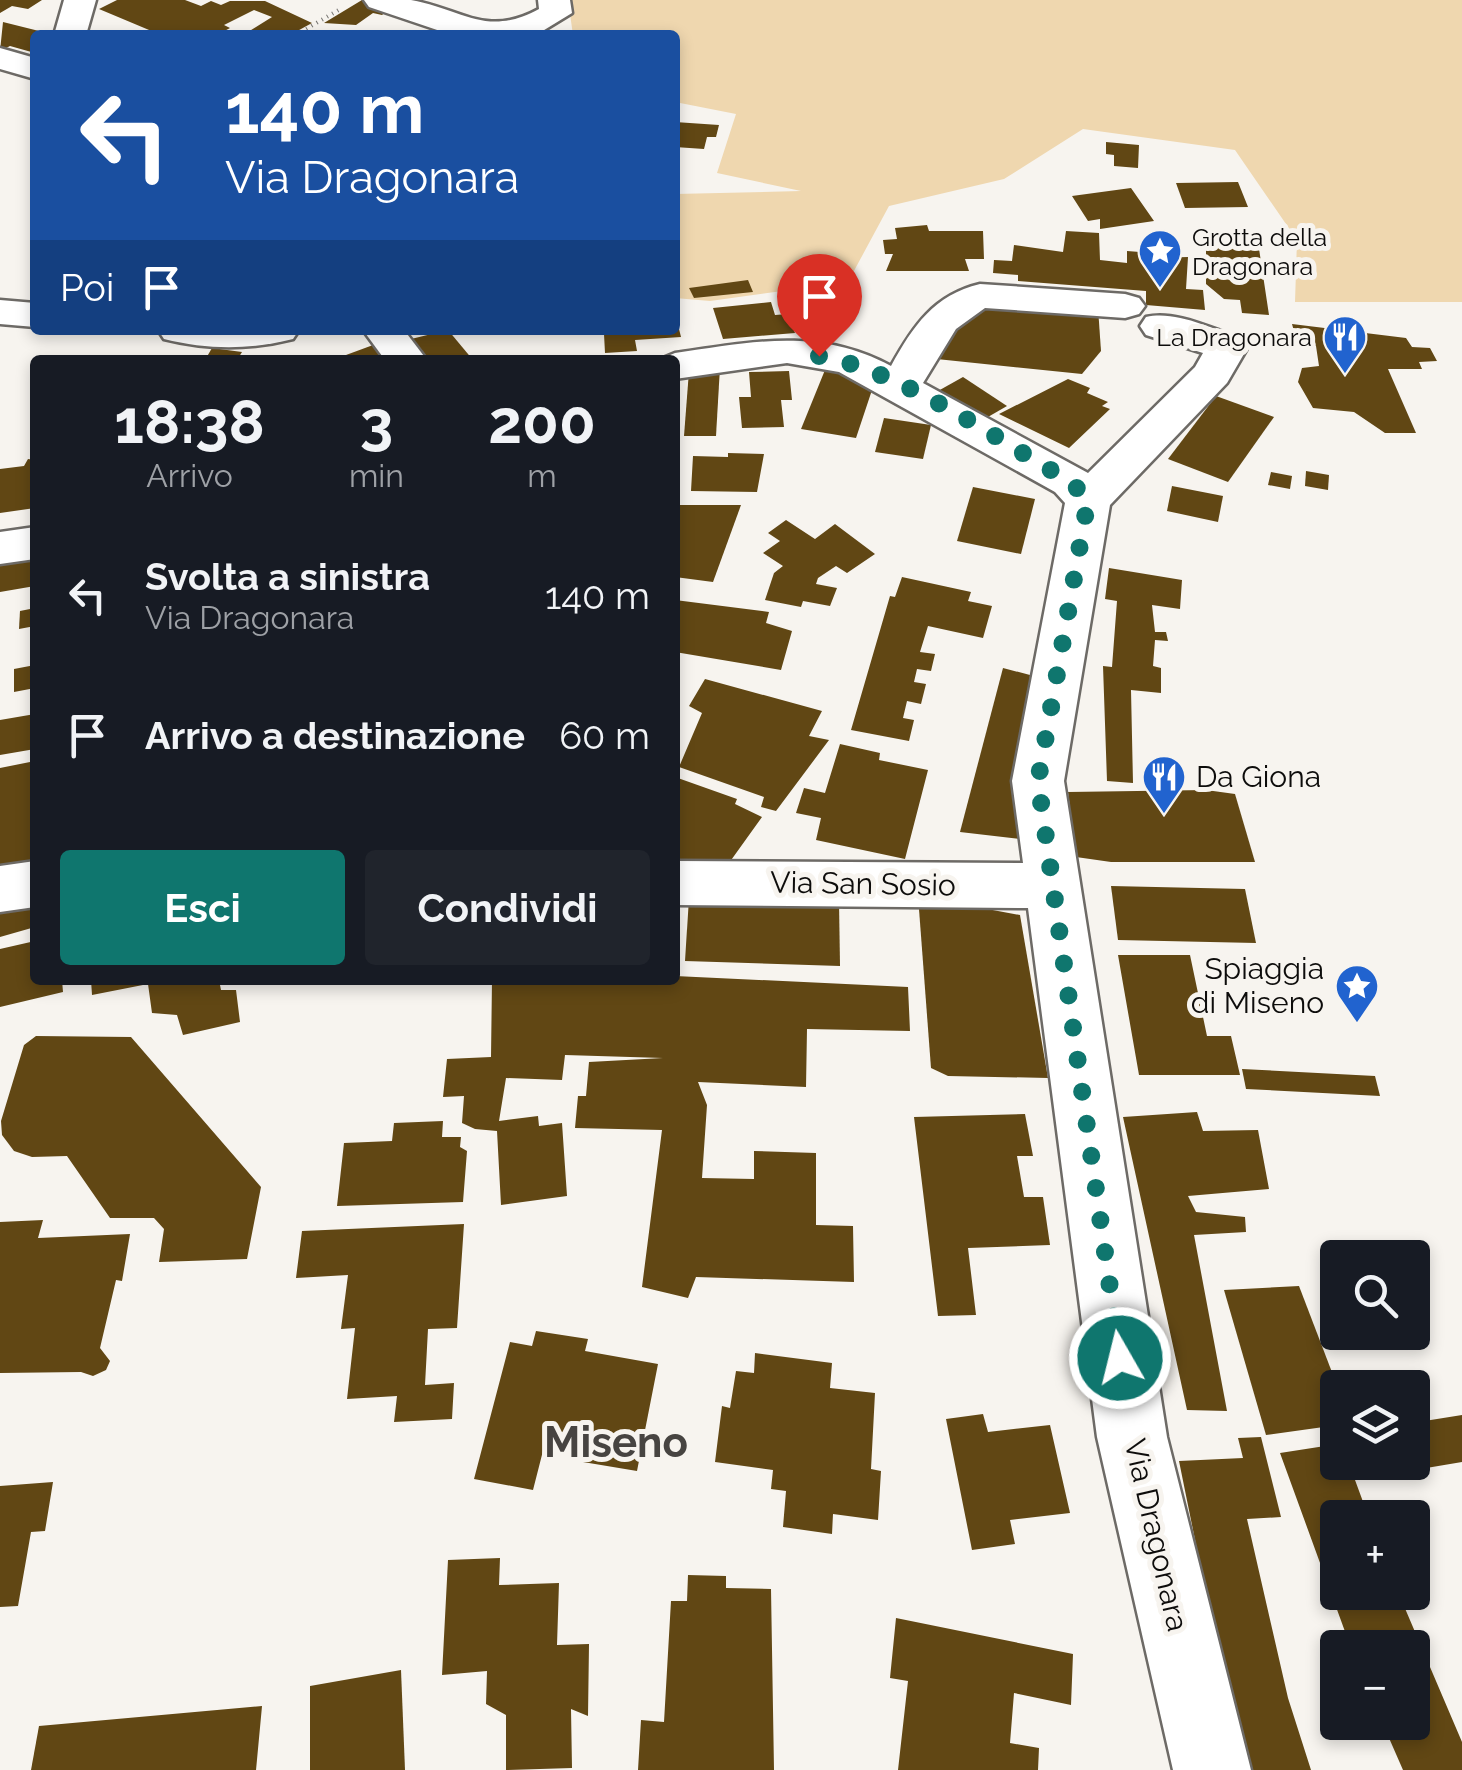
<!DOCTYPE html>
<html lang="it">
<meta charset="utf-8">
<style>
body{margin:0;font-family:Raleway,sans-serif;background:#20242c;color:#f1f3f6;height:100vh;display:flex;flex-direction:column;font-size:38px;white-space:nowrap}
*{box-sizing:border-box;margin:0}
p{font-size:32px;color:#9ea1a6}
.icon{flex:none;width:55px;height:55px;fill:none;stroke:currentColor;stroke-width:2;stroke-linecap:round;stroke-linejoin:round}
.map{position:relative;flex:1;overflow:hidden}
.side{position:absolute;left:30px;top:355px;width:650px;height:630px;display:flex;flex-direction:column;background:#171b24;border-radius:10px;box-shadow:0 5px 15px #0003}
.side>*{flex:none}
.banner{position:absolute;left:30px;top:30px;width:650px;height:305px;border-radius:10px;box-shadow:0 5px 15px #0003;background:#1a4fa0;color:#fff;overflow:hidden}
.buttons{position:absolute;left:1320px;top:1240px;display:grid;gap:20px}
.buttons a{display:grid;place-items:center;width:110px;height:110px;border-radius:10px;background:#171b24;box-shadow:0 5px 15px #0003;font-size:50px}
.pin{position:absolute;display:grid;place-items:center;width:85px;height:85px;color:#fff;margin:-102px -42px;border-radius:50% 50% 50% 0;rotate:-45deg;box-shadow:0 0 10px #0007}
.pin .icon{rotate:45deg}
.me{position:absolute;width:110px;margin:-55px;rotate:352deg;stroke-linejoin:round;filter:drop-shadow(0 0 8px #0008)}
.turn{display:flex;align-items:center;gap:35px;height:210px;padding:0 30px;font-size:45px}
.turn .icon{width:130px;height:130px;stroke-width:2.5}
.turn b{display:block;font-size:70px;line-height:85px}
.then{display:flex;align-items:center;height:95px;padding:0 30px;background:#0003;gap:20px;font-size:38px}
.eta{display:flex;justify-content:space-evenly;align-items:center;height:170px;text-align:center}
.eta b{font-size:60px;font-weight:700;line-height:70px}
.cta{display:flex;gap:20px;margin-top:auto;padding:20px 30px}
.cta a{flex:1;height:115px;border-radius:10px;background:#0f766e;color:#fff;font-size:40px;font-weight:700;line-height:115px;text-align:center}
.cta a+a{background:#20242c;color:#f1f3f6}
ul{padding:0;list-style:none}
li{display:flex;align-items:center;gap:30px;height:140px;padding:0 30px}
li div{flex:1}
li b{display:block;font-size:38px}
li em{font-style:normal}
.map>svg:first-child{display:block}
.green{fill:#efd7af}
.building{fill:#614714}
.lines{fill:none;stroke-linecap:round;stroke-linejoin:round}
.minor-casing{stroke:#6d6a66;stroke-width:5}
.path{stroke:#777572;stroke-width:4;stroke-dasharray:1 5;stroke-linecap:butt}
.minor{fill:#fff;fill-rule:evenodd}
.route{stroke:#0f766e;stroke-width:18;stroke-dasharray:0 32.4}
.labels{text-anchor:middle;stroke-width:10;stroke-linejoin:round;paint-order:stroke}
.far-poi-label{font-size:25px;fill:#0d0c0b;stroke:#f7f4ef;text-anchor:start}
.poi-label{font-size:30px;fill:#0d0c0b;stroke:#f7f4ef;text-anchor:start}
.street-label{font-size:30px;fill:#0d0c0b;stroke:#f7f4ef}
.near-quarter-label{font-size:42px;font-weight:bold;fill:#474441;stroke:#f7f4ef}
</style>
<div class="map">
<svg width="1462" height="1770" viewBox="0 0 1462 1770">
<rect width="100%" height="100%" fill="#f7f4ef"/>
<path class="green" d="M568 0H1462V302H1295L1297 240 1235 150 1083 129 1004 179 889 206 848 282 710 301 675 298V194L801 191 717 173 736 114 675 102V35H573Z"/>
<g class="building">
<path d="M0 0H42L28 9 12 6 0 13Z"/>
<path d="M117 0H185L201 6 211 1 221 5 230 1H265L312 23 290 35H243L272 17 254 10 224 25 230 28 217 35H161L99 9Z"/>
<path d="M362 0 388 10 382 15 373 13 356 25 324 23Z"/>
<path d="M3 22 51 34V35H35V53L10 46 0 51Z"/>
<path d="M675 122 719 125 716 137H707L704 149 675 147Z"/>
<path d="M1106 142 1139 145 1138 168 1114 166V155L1106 154Z"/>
<path d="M1238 182 1248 207 1185 208 1176 183Z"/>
<path d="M1131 188 1154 221 1100 229V219L1088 221 1072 196Z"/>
<path d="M927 225 929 231H983L984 259H965L969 271H886L893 254H885L883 240 897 239 895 228Z"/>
<path d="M1066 231 1099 233 1100 260 1127 263V251L1153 253V258L1188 257 1186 289 1203 290 1205 310 1146 305V291L1018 281V275L993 273 994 260 1012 261 1014 245 1063 252Z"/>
<path d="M1240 240 1258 242 1269 315 1242 313 1240 300 1224 299 1206 284V243L1240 246Z"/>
<path d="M748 280 753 292 694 298 689 288Z"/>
<path d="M771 302 775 315 788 314 795 333 723 339 713 308Z"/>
<path d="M993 305 1098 308 1101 351 1082 374 927 358 960 313Z"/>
<path d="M675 313 681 337 635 340 637 351 605 353 604 334H587L586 330H675Z"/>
<path d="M1292 324 1406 338 1412 347 1430 348 1437 361 1419 362 1422 369H1388L1416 433H1385L1354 412 1313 408 1298 382 1302 368 1319 366 1316 346 1297 342Z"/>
<path d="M448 330 473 360H428L411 339Z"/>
<path d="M384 341 397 360H350L346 355Z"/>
<path d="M212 348 242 352 237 360H205Z"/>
<path d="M827 365 873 387 856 438 801 429Z"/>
<path d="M720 367 716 436H684L689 371Z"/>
<path d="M789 371 792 400H781L784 427 742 428 739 397H751L749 372Z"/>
<path d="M963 377 1007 406 981 421 938 391Z"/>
<path d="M1068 379 1090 388 1087 393 1108 402 1102 406 1110 409 1069 448 999 414Z"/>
<path d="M1216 396 1274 417 1228 482 1168 459Z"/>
<path d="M884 418 931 425 923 459 875 452Z"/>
<path d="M728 453 764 454 757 492 691 491 693 456 728 457Z"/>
<path d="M28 459 35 460V508L0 513V469L24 466Z"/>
<path d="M1306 471 1329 475 1328 490 1305 486Z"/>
<path d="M1271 472 1292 476 1290 489 1268 485Z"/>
<path d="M1172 486 1223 496 1218 522 1167 511Z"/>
<path d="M973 487 1035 499 1021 554 957 541Z"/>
<path d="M675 505H741L713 582 675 577Z"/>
<path d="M786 520 815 539 835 524 875 554 847 573 836 566 818 578 816 584 837 588 830 606 803 601 801 607 765 600 774 573 783 566 763 553 780 541 768 533Z"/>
<path d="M35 551V586L0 592V557Z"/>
<path d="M1109 568 1182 580 1180 609 1152 605 1155 632H1166L1168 641 1155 640 1153 666 1161 668V693L1131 690 1133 783 1107 781 1103 666 1112 667 1117 601 1105 599Z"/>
<path d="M902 577 971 592 968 601 992 606 983 638 928 626 920 652 935 654 931 671 917 669 914 682 926 684 921 704 907 701 903 718 914 720 909 741 851 730 890 596 895 597Z"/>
<path d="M675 600 769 612 766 623 792 631 781 670 675 652Z"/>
<path d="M35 608V626L19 629 20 611Z"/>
<path d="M35 665V688L14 692V669Z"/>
<path d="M1003 668 1030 675 1020 839 960 832Z"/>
<path d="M705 679 822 711 809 736 829 740 776 811 761 807 764 797 679 767 702 713 689 706Z"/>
<path d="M35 714V749L0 755V720Z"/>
<path d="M840 744 880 753 879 760 928 770 905 859 816 840 821 818 796 813 804 788 825 793Z"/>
<path d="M35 761V871L0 879V768Z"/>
<path d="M675 777 737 799 735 804 762 817 729 863 675 869Z"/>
<path d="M1206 790 1235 794 1255 862H1111L1076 857 1068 792Z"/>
<path d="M1111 886 1245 889 1256 943 1118 940Z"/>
<path d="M35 890V927L0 937V894Z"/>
<path d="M918 896 1020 915 1048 1078 948 1076 931 1068Z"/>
<path d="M689 898 839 902 840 966 685 961Z"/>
<path d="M35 941V980H62L63 992 0 1007V949Z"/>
<path d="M1118 955H1190L1207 1036H1231L1240 1075H1139Z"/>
<path d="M675 976 908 987 910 1031 807 1029 806 1087 698 1082 707 1105 702 1178 754 1179V1151L816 1153V1225L853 1226 854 1282 696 1277 688 1298 642 1287 662 1130 575 1128 578 1096H586L589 1062 663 1058 565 1055 562 1080 506 1078 499 1121 538 1116 539 1126 562 1123 567 1196 501 1205 497 1131 475 1129 462 1123 464 1096 443 1097 447 1059 491 1057 492 980H675Z"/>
<path d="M91 980H219L221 990H236L240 1022 183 1035 177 1015 152 1013 148 984 92 995Z"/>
<path d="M36 1036 131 1037 261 1187 247 1259 159 1262 164 1229 154 1218H110L67 1156 32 1157 14 1151 2 1135 1 1121 24 1045Z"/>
<path d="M1242 1069 1375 1076 1380 1096 1246 1089Z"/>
<path d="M1197 1112 1203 1131 1258 1130 1269 1189 1188 1196 1196 1212 1245 1217 1246 1232 1194 1235 1227 1411 1187 1410 1123 1117Z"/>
<path d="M1025 1114 1033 1156H1017L1024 1197H1043L1050 1245 968 1248 976 1315 938 1316 914 1117Z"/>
<path d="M443 1121 442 1137H461L460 1147 467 1151 463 1202 337 1206 344 1143 392 1141 394 1123Z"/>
<path d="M43 1220 38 1238 130 1234 122 1281 116 1280 100 1348 110 1361 106 1370 93 1376 81 1372 0 1373V1222Z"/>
<path d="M464 1224 457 1328 428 1329 425 1385 454 1383 452 1419 394 1422 397 1396 347 1399 355 1328 341 1329 348 1275 296 1278 302 1231Z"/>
<path d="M1299 1286 1338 1388V1425L1266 1435 1224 1290Z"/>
<path d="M536 1331 588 1339 585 1351 658 1364 637 1471 583 1462 585 1450 545 1443 533 1490 474 1479 510 1342 532 1346Z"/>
<path d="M755 1353 832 1363 830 1388 875 1393 871 1469 881 1471 878 1520 833 1514 832 1534 783 1527 786 1491 771 1489 773 1470 715 1462 722 1406 730 1408 736 1371 754 1373Z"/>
<path d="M983 1414 988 1432 1050 1425 1070 1513 1010 1520 1015 1544 972 1550 946 1419Z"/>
<path d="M1462 1415V1462L1355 1480 1369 1518H1338V1592H1398L1462 1742V1770H1403L1382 1722H1412V1648H1351L1280 1453 1338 1444V1462H1412V1423Z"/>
<path d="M1261 1437 1281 1517 1247 1519 1288 1698 1311 1770H1246L1232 1722 1179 1461 1243 1458 1238 1438Z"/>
<path d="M53 1482 45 1531 31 1532 18 1606 0 1607V1486Z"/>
<path d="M500 1558 499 1585 559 1583 557 1645 589 1644 588 1716 571 1709 572 1768 506 1770V1715L486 1704 487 1671 442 1675 448 1560Z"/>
<path d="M688 1575 726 1576V1588L771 1589 774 1770H638L641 1720 664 1722 671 1601H687Z"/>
<path d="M896 1618 1073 1654 1071 1705 1014 1693 1010 1743 1039 1748 1038 1770H898L908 1681 890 1678Z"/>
<path d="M401 1670 405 1770H310V1686Z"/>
<path d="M262 1706 256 1770H31L39 1726Z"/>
</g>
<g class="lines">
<g class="minor-casing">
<g id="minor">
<path d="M64 0H96L86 35H54Z"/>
<path d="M364 0C379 0 397 0 411 0 462 9 486 38 539 9L538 0H570L572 13 536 35H452L369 7Z"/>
<path d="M0 48 35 58V79L0 69Z"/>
<path d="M980 284 1125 294 1139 298 1145 306 1139 314 1125 318 985 308 956 329 923 383 1088 473 1195 367 1203 353 1146 335 1140 326 1146 317C1176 310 1212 329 1241 338L1248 347 1227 383 1110 505 1064 781 1167 1437 1251 1770H1173L1097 1437 1028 908 675 905V861L1023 863 1012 781 1065 503 1055 492 839 372 787 363 675 379V360H658L675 353C752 342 819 327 891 366 913 326 934 295 980 284Z"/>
<path d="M0 300 35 303V327L0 324Z"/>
<path d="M158 330H299L293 339C250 350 208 350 164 339Z"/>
<path d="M363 330H404L427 360H385Z"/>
<path d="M35 527V559L0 564V532Z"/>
<path d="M35 861V907L0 912V866Z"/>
</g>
</g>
<path class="path" d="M296 35 342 8"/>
<use href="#minor" class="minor"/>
</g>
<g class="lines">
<path class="route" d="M819 356C898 369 1000 441 1071 482L1088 500 1038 781 1120 1358"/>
</g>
<defs>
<g id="sight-pin" transform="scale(2.25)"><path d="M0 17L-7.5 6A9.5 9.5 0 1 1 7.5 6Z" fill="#2163cf" stroke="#f7f4ef"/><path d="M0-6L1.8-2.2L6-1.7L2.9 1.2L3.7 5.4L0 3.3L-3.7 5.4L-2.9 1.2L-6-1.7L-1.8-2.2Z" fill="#fff"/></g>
<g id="restaurant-pin" transform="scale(2.25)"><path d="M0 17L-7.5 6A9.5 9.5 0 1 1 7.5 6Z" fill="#2163cf" stroke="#f7f4ef"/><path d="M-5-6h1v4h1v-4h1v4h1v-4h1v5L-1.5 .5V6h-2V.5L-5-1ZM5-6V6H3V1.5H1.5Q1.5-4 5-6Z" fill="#fff"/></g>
</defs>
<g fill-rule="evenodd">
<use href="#sight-pin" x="1160" y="251"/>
<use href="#restaurant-pin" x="1345" y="337"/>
<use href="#restaurant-pin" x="1164" y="777"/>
<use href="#sight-pin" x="1357" y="986"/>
</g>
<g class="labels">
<g class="far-poi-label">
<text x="1192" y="246">Grotta della<tspan x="1192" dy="29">Dragonara</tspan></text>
<text x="1312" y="346" text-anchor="end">La Dragonara</text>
</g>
<g class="poi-label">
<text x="1196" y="787">Da Giona</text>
<text x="1324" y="979" text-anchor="end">Spiaggia<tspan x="1324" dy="34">di Miseno</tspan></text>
</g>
<g class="street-label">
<text transform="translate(863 884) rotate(1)" y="10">Via San Sosio</text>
<text transform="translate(1156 1535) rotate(77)" y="10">Via Dragonara</text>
</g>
<g class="near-quarter-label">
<text x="616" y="1457">Miseno</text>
</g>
</g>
</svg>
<div class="buttons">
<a><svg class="icon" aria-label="search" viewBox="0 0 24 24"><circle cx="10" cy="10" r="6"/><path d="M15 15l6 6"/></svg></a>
<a><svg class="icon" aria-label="layers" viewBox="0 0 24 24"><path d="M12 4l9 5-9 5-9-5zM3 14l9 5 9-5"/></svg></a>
<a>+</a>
<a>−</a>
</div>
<div class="pin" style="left:819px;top:356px;background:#d93025"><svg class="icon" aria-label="arrive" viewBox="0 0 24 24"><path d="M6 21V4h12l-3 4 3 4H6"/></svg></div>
<svg class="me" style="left:1120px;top:1358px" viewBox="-20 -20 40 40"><circle r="17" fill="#0f766e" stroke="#fff" stroke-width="3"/><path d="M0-11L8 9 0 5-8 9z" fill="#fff"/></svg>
<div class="banner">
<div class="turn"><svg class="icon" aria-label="left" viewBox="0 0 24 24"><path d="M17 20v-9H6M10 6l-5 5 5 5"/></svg><div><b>140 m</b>Via Dragonara</div></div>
<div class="then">Poi<svg class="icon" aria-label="arrive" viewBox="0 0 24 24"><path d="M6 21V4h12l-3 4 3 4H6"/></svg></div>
</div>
<section class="side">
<div class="eta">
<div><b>18:38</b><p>Arrivo</p></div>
<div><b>3</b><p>min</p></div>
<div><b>200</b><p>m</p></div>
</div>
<ul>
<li><svg class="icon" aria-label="left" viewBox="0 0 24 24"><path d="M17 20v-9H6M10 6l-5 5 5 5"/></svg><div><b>Svolta a sinistra</b><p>Via Dragonara</p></div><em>140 m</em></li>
<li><svg class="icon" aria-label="arrive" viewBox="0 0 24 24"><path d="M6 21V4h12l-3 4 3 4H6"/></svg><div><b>Arrivo a destinazione</b></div><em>60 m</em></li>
</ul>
<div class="cta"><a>Esci</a><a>Condividi</a></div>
</section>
</div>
